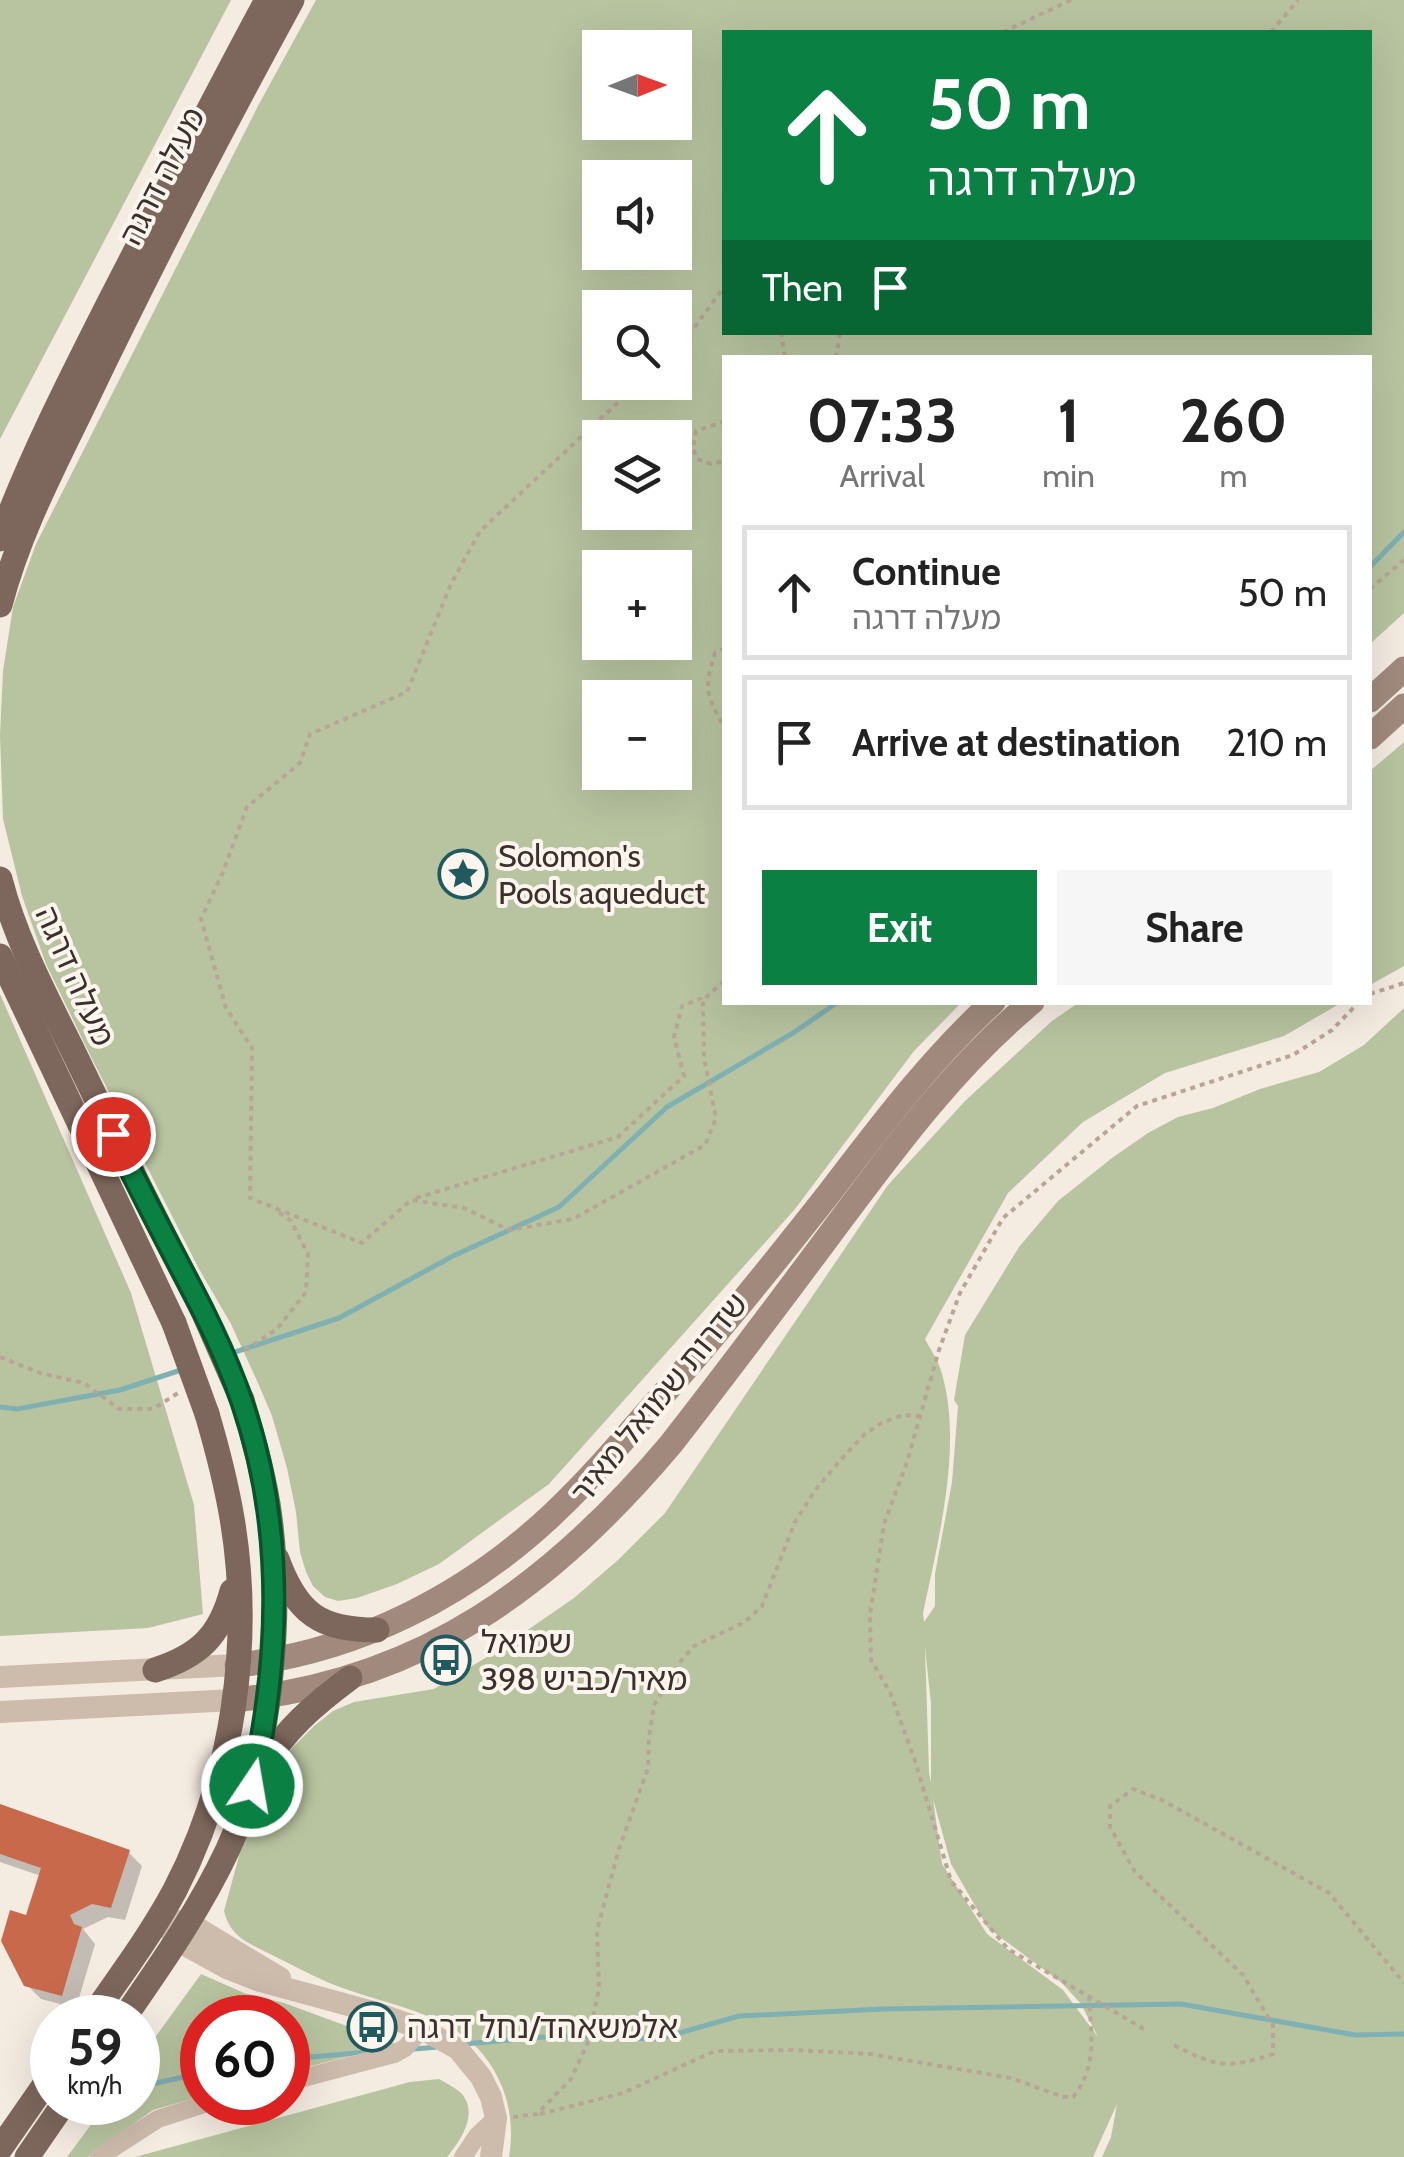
<!DOCTYPE html>
<meta charset="utf-8">
<style>
body{margin:0;font-family:Cabin,"Noto Sans Hebrew",sans-serif;background:#f6f6f6;color:#222;height:100vh;display:flex;flex-direction:column;font-size:38px;white-space:nowrap}
*{box-sizing:border-box;margin:0}
p{font-size:32px;color:#767676}
.icon{flex:none;width:55px;height:55px;fill:none;stroke:currentColor;stroke-width:2;stroke-linecap:round;stroke-linejoin:round}
.map{position:relative;flex:1;overflow:hidden}
.drawer{position:absolute;left:722px;top:355px;width:650px;height:650px;display:flex;flex-direction:column;background:#fff;border-radius:0px;box-shadow:0 10px 40px #0002}
.drawer>*{flex:none}
.guide{position:absolute;left:722px;top:30px;width:650px;height:305px;border-radius:0px;box-shadow:0 10px 40px #0002;background:#0b8043;color:#fff;overflow:hidden}
.needle{width:65px;rotate:89deg}
.fabs{position:absolute;left:582px;top:30px;display:grid;gap:20px}
.fabs a{display:grid;place-items:center;width:110px;height:110px;border-radius:0px;background:#fff;box-shadow:0 10px 40px #0002;font-size:50px}
.speed{position:absolute;left:30px;top:1995px;display:flex;gap:20px;font-size:50px;font-weight:700;text-align:center}
.speed>*{display:grid;place-content:center;width:130px;height:130px;border-radius:50%;background:#fff;box-shadow:0 10px 40px #0002;line-height:1}
.speed small{font-size:25px;font-weight:400}
.speed .limit{border:15px solid #d22;background:#fff;color:#111}
.pin{position:absolute;display:grid;place-items:center;width:85px;height:85px;color:#fff;margin:-42px;border:5px solid #fff;border-radius:50%;box-shadow:0 2px 10px #0007}
.me{position:absolute;width:110px;margin:-55px;rotate:12deg;stroke-linejoin:round;filter:drop-shadow(0 0 8px #0008)}
.turn{display:flex;align-items:center;gap:35px;height:210px;padding:0 40px;font-size:45px}
.turn .icon{width:130px;height:130px;stroke-width:2.5}
.turn b{display:block;font-size:70px;line-height:85px}
.then{display:flex;align-items:center;height:95px;padding:0 40px;background:#0003;gap:20px;font-size:38px}
.eta{display:flex;justify-content:space-evenly;align-items:center;height:170px;text-align:center}
.eta b{font-size:60px;font-weight:800;line-height:70px}
.action{display:flex;gap:20px;margin-top:auto;padding:20px 40px}
.action a{flex:1;height:115px;border-radius:0px;background:#0b8043;color:#fff;font-size:40px;font-weight:800;line-height:115px;text-align:center}
.action a+a{background:#f6f6f6;color:#222}
ul{padding:0;list-style:none}
li{display:flex;align-items:center;gap:30px;height:135px;margin:0 20px 15px;padding:0 20px;border:5px solid #e0e0e0;border-radius:0px}
li div{flex:1}
li b{display:block;font-size:38px}
li em{font-style:normal}
.map>svg:first-child{display:block}
.green{fill:#b8c4a0;fill-rule:evenodd}
.shadow{fill:#0003}
.lines{fill:none;stroke-linecap:round;stroke-linejoin:round}
.stream{stroke:#7fb0b2;stroke-width:5}
.building{fill:#c8694b}
.path{stroke:#b9a596;stroke-width:4;stroke-dasharray:5 5;stroke-linecap:butt}
.minor{stroke:#cdbbac;stroke-width:18}
.tertiary{stroke:#cdbbac;stroke-width:22}
.secondary{stroke:#a18a7d;stroke-width:25}
.primary{stroke:#7d675c;stroke-width:25}
.primary-bridge{stroke:#7d675c;stroke-width:25}
.route-casing{stroke:#07532c;stroke-width:25}
.route{stroke:#0b8043;stroke-width:18}
.labels{text-anchor:middle;stroke-width:8;stroke-linejoin:round;paint-order:stroke}
.street-label{font-size:32px;fill:#3b302b;stroke:#fbf5ee}
.poi-label{font-size:32px;fill:#3b302b;stroke:#fbf5ee;text-anchor:start}
</style>
<div class="map">
<svg width="1404" height="2157" viewBox="0 0 1404 2157">
<rect width="100%" height="100%" fill="#f4ebe1"/>
<g class="green">
<path d="M0 0H231L0 439Z"/>
<path d="M316 0H1404V613L1370 644V358H725V1002L961 1003 914 1051 795 1209 549 1484 439 1564 397 1584 357 1598 338 1601 325 1597 313 1586 306 1572 300 1552 296 1512 287 1468 272 1416 258 1383 231 1324 199 1269 92 1059 46 964 22 896 3 819 0 735 3 671 13 607 36 544 259 104ZM725 32H1370V332H725ZM600 48H675V122H600ZM600 178H675V252H600ZM600 308H675V382H600ZM600 438H675V512H600ZM600 568H675V642H600ZM600 698H675V772H600Z"/>
<path d="M1404 742V966L1370 985V771Z"/>
<path d="M0 994 131 1293 194 1505 203 1614 148 1628 0 1636Z"/>
<path d="M1078 1003H1341L1284 1036 1165 1073 1083 1122 1008 1193 925 1339C931 1350 939 1362 942 1374 963 1445 938 1542 923 1613L924 1622 935 1606V1574L952 1482 958 1406 954 1400 965 1335 1019 1247 1058 1201 1112 1158 1148 1133 1178 1117 1213 1108 1260 1089 1319 1072 1364 1045 1404 1008V2157H1102L1111 2137 1117 2104 1093 2157H509C513 2134 511 2111 503 2089 472 2010 396 2011 327 1982 309 1974 291 1964 272 1955 250 1944 230 1937 224 1911L254 1801 265 1780 294 1746 314 1726 333 1711 354 1702 434 1689 500 1649 574 1598 618 1560 665 1513 888 1185 966 1100 1052 1021ZM925 1647 931 1704V1783L929 1772ZM933 1799 951 1864 988 1928 1062 1983 1081 2004 1098 2037 1063 1990 987 1934 942 1864Z"/>
<path d="M201 1974 244 1993 284 2003 396 2044 288 2072V2018H202V2096L153 2110 88 2157H67L107 2103 138 2102V2061Z"/>
<path d="M439 2079C446 2083 454 2087 460 2092 480 2112 461 2140 447 2157H135L410 2082Z"/>
</g>
<path class="shadow" d="M0 1807 128 1852 142 1866 125 1920 108 1917 83 1929 95 1944 76 2008 41 1999 26 1984 28 1918 41 1876 0 1862Z"/>
<g class="lines">
<g class="stream">
<path d="M1370 567 1404 532"/>
<path d="M232 1353 339 1318 453 1256 559 1207 667 1107 793 1033 838 1002"/>
<path d="M0 1407 17 1409 120 1390 184 1369"/>
<path d="M464 2044 556 2036 658 2039 739 2016 883 2009 1181 2004 1355 2035 1404 2034"/>
<path d="M414 2049 438 2047"/>
<path d="M288 2059 368 2052"/>
<path d="M138 2087 202 2073"/>
</g>
</g>
<path class="building" d="M0 1804 130 1850 111 1908 92 1904 70 1915 74 1924 82 1927 62 1996 24 1986 1 1941 10 1910 26 1915 41 1868 0 1854Z"/>
<g class="lines">
<g class="path">
<path d="M1003 32 1071 0"/>
<path d="M1271 32 1298 0"/>
<path d="M781 332 785 358"/>
<path d="M675 350 683 343 724 287 725 279"/>
<path d="M836 358 840 332"/>
<path d="M640 382 480 531 451 584 407 692 310 734 300 763 247 807 223 872 201 919 226 1008 252 1048 250 1198 362 1243 411 1200 464 1208 509 1230 573 1219 705 1145 716 1118 704 1058 703 1000 725 980"/>
<path d="M725 421 696 431 693 448 697 459 711 464 725 461"/>
<path d="M1370 589 1404 560"/>
<path d="M725 648 715 653C703 690 707 696 725 729"/>
<path d="M1370 994 1404 983"/>
<path d="M416 1198 618 1137 684 1076 674 1037 682 1006 702 998"/>
<path d="M245 1350 277 1329 306 1292 308 1254 291 1221 279 1212"/>
<path d="M0 1357 40 1373 84 1383 119 1409H153L178 1393"/>
<path d="M1144 2029 1008 1949 951 1881 915 1761 890 1692 871 1660 870 1615 884 1524 907 1462 939 1350 960 1293 1003 1218 1137 1106 1293 1055 1332 1030 1359 1002"/>
<path d="M1174 2045C1216 2067 1228 2069 1273 2054V2025L1243 1975 1135 1872 1110 1827V1806L1133 1789 1162 1800 1329 1893 1404 1983"/>
<path d="M540 2114 623 2093 715 2051 795 2050 870 2054 1011 2078 1063 2097H1073C1098 2067 1091 2032 1089 1997"/>
<path d="M513 2117 537 2114 571 2079 587 2044 599 1989 597 1930 619 1849 648 1768 649 1737 654 1705 681 1661 694 1646 745 1622 762 1606 795 1522 816 1489 845 1455 865 1434 883 1422 904 1415 920 1416"/>
</g>
<g class="minor">
<path d="M288 2082 394 2054 405 2048 422 2029"/>
<path d="M99 2157 158 2119 211 2102"/>
<path d="M463 2157 477 2136 496 2118"/>
</g>
<g class="tertiary">
<path d="M0 1677 237 1665"/>
<path d="M0 1712 234 1700"/>
<path d="M159 1917 178 1941 227 1968 260 1981 377 2013 422 2029 458 2049 481 2077 491 2097 496 2118 491 2157"/>
<path d="M172 1920 189 1923 280 1978"/>
</g>
<g class="secondary">
<path d="M1370 700 1404 669"/>
<path d="M1370 737 1404 706"/>
<path d="M237 1665C356 1652 466 1596 553 1514 588 1481 620 1444 651 1408 714 1338 772 1266 830 1192 882 1124 930 1060 993 1002"/>
<path d="M234 1700C422 1682 553 1584 671 1444 727 1372 782 1299 837 1225 896 1146 955 1066 1032 1002"/>
</g>
<g class="primary">
<path d="M0 539C31 456 72 376 112 297 163 198 214 98 267 0"/>
<path d="M0 605C19 531 56 463 89 394 153 261 221 130 292 0"/>
<path d="M0 879C16 941 47 998 75 1055 116 1140 158 1225 202 1309"/>
<path d="M0 956 174 1323"/>
<path d="M277 1559C297 1614 320 1630 377 1630"/>
<path d="M155 1670C199 1656 220 1636 232 1591"/>
<path d="M262 1769C284 1730 315 1704 350 1678"/>
<path d="M91 2018C120 1976 151 1935 175 1890 233 1778 253 1642 232 1518 226 1483 217 1448 207 1414"/>
<path d="M124 2018C162 1963 200 1909 228 1849 272 1754 284 1606 268 1504 262 1468 252 1434 242 1400"/>
<path d="M0 2149 52 2074"/>
<path d="M27 2157 65 2102"/>
</g>
<g class="primary-bridge">
<path d="M202 1309 242 1400"/>
<path d="M174 1323 207 1414"/>
</g>
</g>
<g class="lines">
<g class="route-casing">
<path id="route" d="M113 1134C133 1176 154 1217 175 1257 200 1304 225 1352 242 1402 285 1526 280 1660 252 1786"/>
</g>
<use href="#route" class="route"/>
</g>
<defs>
<g id="sight-ring" transform="scale(2.5)"><circle r="9.5" fill="#fbf5ee" stroke="#1f5a5e" stroke-width="1.5"/><path d="M0-6L1.8-2.2L6-1.7L2.9 1.2L3.7 5.4L0 3.3L-3.7 5.4L-2.9 1.2L-6-1.7L-1.8-2.2Z" fill="#1f5a5e"/></g>
<g id="bus-ring" transform="scale(2.5)"><circle r="9.5" fill="#fbf5ee" stroke="#1f5a5e" stroke-width="1.5"/><path d="M-5-6H5V4H4V6H2V4H-2V6H-4V4H-5ZM-3.5-4V0h7V-4ZM-3.5 1.2v1.5H-2V1.2ZM2 1.2v1.5H3.5V1.2Z" fill="#1f5a5e"/></g>
</defs>
<g fill-rule="evenodd">
<use href="#sight-ring" x="463" y="874"/>
<use href="#bus-ring" x="446" y="1660"/>
<use href="#bus-ring" x="372" y="2027"/>
</g>
<g class="labels">
<g class="street-label">
<text transform="translate(162 176) rotate(-63)" y="11">מעלה דרגה</text>
<text transform="translate(75 976) rotate(66)" y="11">מעלה דרגה</text>
<text transform="translate(659 1398) rotate(-51)" y="11">שדרות שמואל מאיר</text>
</g>
<g class="poi-label">
<text x="498" y="867">Solomon's<tspan x="498" dy="37">Pools aqueduct</tspan></text>
<text x="481" y="1653">שמואל<tspan x="481" dy="37">מאיר/כביש 398</tspan></text>
<text x="407" y="2038">אלמשאהד/נחל דרגה</text>
</g>
</g>
</svg>
<div class="fabs">
<a><svg class="needle" viewBox="-14 -14 28 28"><path d="M0-13l5 13h-10z" fill="#e53935"/><path d="M0 13l5-13h-10z" fill="#767676"/></svg></a>
<a><svg class="icon" aria-label="sound" viewBox="0 0 24 24"><path d="M4 9h4l5-4v14l-5-4H4zM17 9q2 3 0 6"/></svg></a>
<a><svg class="icon" aria-label="search" viewBox="0 0 24 24"><circle cx="10" cy="10" r="6"/><path d="M15 15l6 6"/></svg></a>
<a><svg class="icon" aria-label="layers" viewBox="0 0 24 24"><path d="M12 4l9 5-9 5-9-5zM3 14l9 5 9-5"/></svg></a>
<a>+</a>
<a>−</a>
</div>
<div class="speed"><div>59<small>km/h</small></div><div class="limit">60</div></div>
<div class="pin" style="left:113px;top:1134px;background:#d93025"><svg class="icon" aria-label="arrive" viewBox="0 0 24 24"><path d="M6 21V4h12l-3 4 3 4H6"/></svg></div>
<svg class="me" style="left:252px;top:1786px" viewBox="-20 -20 40 40"><circle r="17" fill="#0b8043" stroke="#fff" stroke-width="3"/><path d="M0-11L8 9 0 5-8 9z" fill="#fff"/></svg>
<div class="guide">
<div class="turn"><svg class="icon" aria-label="ahead" viewBox="0 0 24 24"><path d="M12 20V5M6 11l6-6 6 6"/></svg><div><b>50 m</b>מעלה דרגה</div></div>
<div class="then">Then<svg class="icon" aria-label="arrive" viewBox="0 0 24 24"><path d="M6 21V4h12l-3 4 3 4H6"/></svg></div>
</div>
<section class="drawer">
<div class="eta">
<div><b>07:33</b><p>Arrival</p></div>
<div><b>1</b><p>min</p></div>
<div><b>260</b><p>m</p></div>
</div>
<ul>
<li><svg class="icon" aria-label="ahead" viewBox="0 0 24 24"><path d="M12 20V5M6 11l6-6 6 6"/></svg><div><b>Continue</b><p>מעלה דרגה</p></div><em>50 m</em></li>
<li><svg class="icon" aria-label="arrive" viewBox="0 0 24 24"><path d="M6 21V4h12l-3 4 3 4H6"/></svg><div><b>Arrive at destination</b></div><em>210 m</em></li>
</ul>
<div class="action"><a>Exit</a><a>Share</a></div>
</section>
</div>
